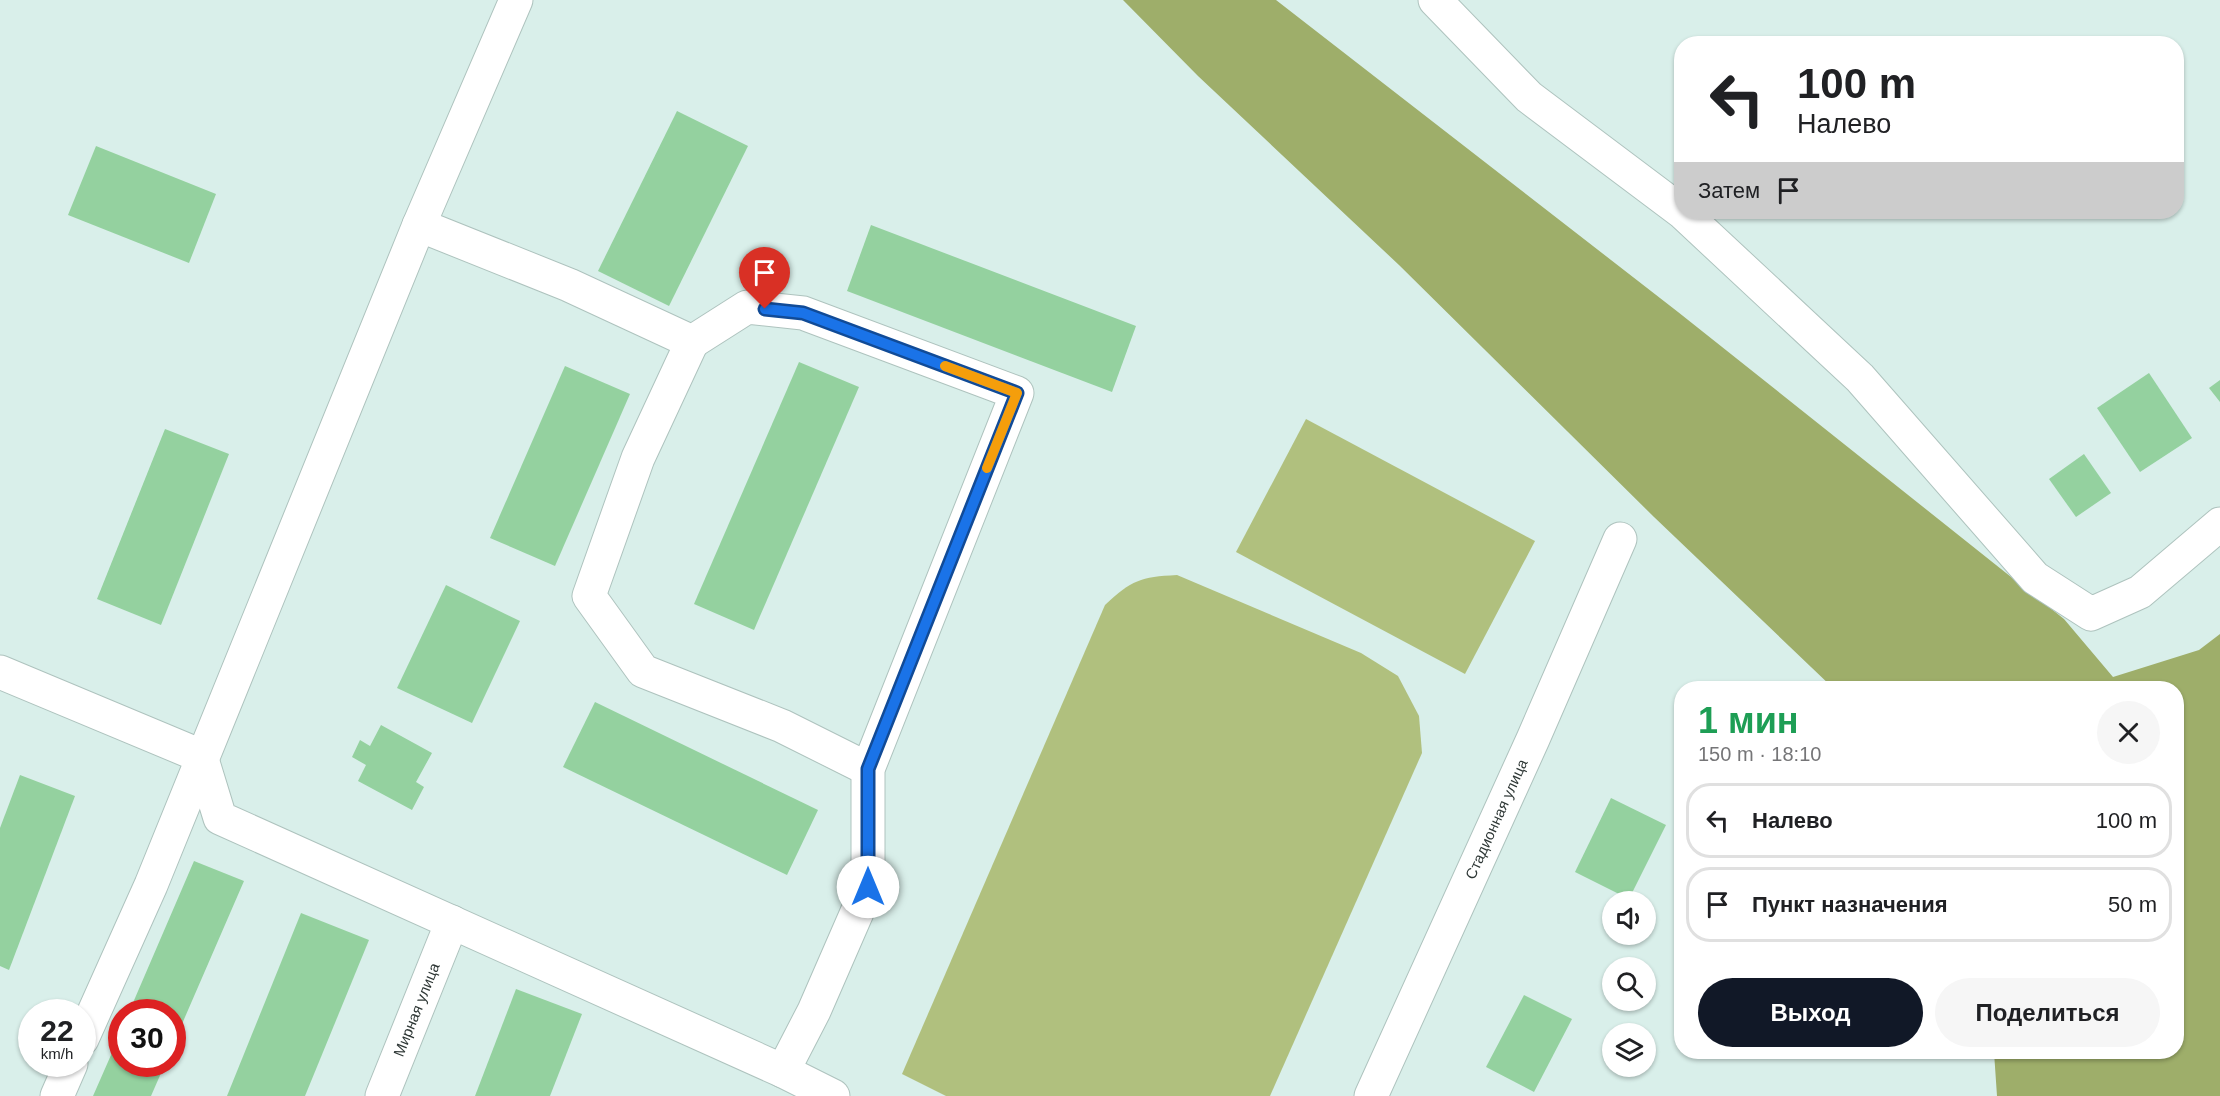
<!DOCTYPE html>
<html lang="ru">
<meta charset="utf-8">
<style>
body{margin:0;font-family:Helvetica,sans-serif;background:#f6f6f6;color:#202124;height:100vh;display:flex;flex-direction:column;font-size:22px;white-space:nowrap}
*{box-sizing:border-box;margin:0}
p{font-size:20px;color:#757577}
.icon{flex:none;width:33px;height:33px;fill:none;stroke:currentColor;stroke-width:2;stroke-linecap:round;stroke-linejoin:round}
.map{position:relative;flex:1;overflow:hidden}
.panel{position:absolute;left:1674px;top:681px;width:510px;height:378px;display:flex;flex-direction:column;background:#fff;border-radius:24px;box-shadow:0 2px 4px #0004}
.panel>*{flex:none}
.top-card{position:absolute;left:1674px;top:36px;width:510px;height:183px;border-radius:24px;box-shadow:0 2px 4px #0004;background:#fff;color:#202124;overflow:hidden}
.fabs{position:absolute;left:1602px;top:891px;display:grid;gap:12px}
.fabs a{display:grid;place-items:center;width:54px;height:54px;border-radius:50%;background:#fff;box-shadow:0 2px 4px #0004;font-size:30px}
.speed{position:absolute;left:18px;top:999px;display:flex;gap:12px;font-size:30px;font-weight:700;text-align:center}
.speed>*{display:grid;place-content:center;width:78px;height:78px;border-radius:50%;background:#fff;box-shadow:0 2px 4px #0004;line-height:1}
.speed small{font-size:15px;font-weight:400}
.speed .limit{border:9px solid #d22;background:#fff;color:#111}
.pin{position:absolute;display:grid;place-items:center;width:51px;height:51px;color:#fff;margin:-62px -26px;border-radius:50% 50% 50% 0;rotate:-45deg;box-shadow:0 0 6px #0007}
.pin .icon{rotate:45deg}
.me{position:absolute;width:66px;margin:-33px;rotate:0deg;stroke-linejoin:round;filter:drop-shadow(0 0 4px #0008)}
.turn{display:flex;align-items:center;gap:21px;height:126px;padding:0 24px;font-size:27px}
.turn .icon{width:78px;height:78px;stroke-width:2.5}
.turn b{display:block;font-size:42px;line-height:51px}
.then{display:flex;align-items:center;height:57px;padding:0 24px;background:#0003;gap:12px;font-size:22px}
.round{display:grid;place-items:center;flex:none;width:63px;height:63px;border-radius:32px;background:#f6f6f6}
.head{display:flex;align-items:center;justify-content:space-between;height:102px;padding:0 24px}
h1{font-size:36px;font-weight:600;line-height:45px;color:#1e9e55}
.cta{display:flex;gap:12px;margin-top:auto;padding:12px 24px}
.cta a{flex:1;height:69px;border-radius:36px;background:#111827;color:#fff;font-size:24px;font-weight:600;line-height:69px;text-align:center}
.cta a+a{background:#f6f6f6;color:#202124}
ul{padding:0;list-style:none}
li{display:flex;align-items:center;gap:18px;height:75px;margin:0 12px 9px;padding:0 12px;border:3px solid #e0e0e0;border-radius:24px}
li div{flex:1}
li b{display:block;font-size:22px}
li em{font-style:normal}
.map>svg:first-child{display:block}
.green{fill:#b0c07e}
.forest{fill:#9eae6a}
.building{fill:#94d19f}
.lines{fill:none;stroke-linecap:round;stroke-linejoin:round}
.minor-casing{stroke:#aec3be;stroke-width:35}
.minor{stroke:#fff;stroke-width:33}
.route-casing{stroke:#114b97;stroke-width:15}
.route{stroke:#1a73e8;stroke-width:10}
.slow{stroke:#f59e0b;stroke-width:10}
.labels{text-anchor:middle;stroke-width:4.5;stroke-linejoin:round;paint-order:stroke}
.street-label{font-size:15px;fill:#2e3735;stroke:#fff}
</style>
<div class="map">
<svg width="2220" height="1096" viewBox="0 0 2220 1096">
<rect width="100%" height="100%" fill="#d9efea"/>
<g class="green">
<path d="M1306 419 1535 541 1465 674 1236 552Z"/>
<path d="M1177 575 1361 653 1398 676 1419 716 1422 753 1270 1096H946L902 1074 1105 605C1132 580 1140 577 1177 575Z"/>
</g>
<path class="forest" d="M1123 0H1276L1678 312 2064 619 2113 677 2199 650 2220 634V1096H1997L1994 1052H2176V688H1833L1654 517 1399 265 1198 76Z"/>
<g class="building">
<path d="M677 111 748 146 669 306 598 271Z"/>
<path d="M96 146 216 194 189 263 68 215Z"/>
<path d="M871 225 1136 326 1112 392 847 291Z"/>
<path d="M799 362 859 387 754 630 694 604Z"/>
<path d="M565 366 630 394 555 566 490 538Z"/>
<path d="M2149 373 2192 438 2140 472 2097 408Z"/>
<path d="M2220 380V402L2209 388Z"/>
<path d="M165 429 229 454 161 625 97 599Z"/>
<path d="M2084 454 2111 493 2076 517 2049 479Z"/>
<path d="M446 585 520 621 472 723 397 688Z"/>
<path d="M595 702 818 810 787 875 563 767Z"/>
<path d="M381 725 432 753 416 782 424 787 412 810 358 781 366 765 352 757 360 740 370 746Z"/>
<path d="M20 775 75 796 9 970 0 966V828Z"/>
<path d="M1611 798 1666 825 1629 899 1575 872Z"/>
<path d="M194 861 244 881 172 1047V1012H129Z"/>
<path d="M301 913 369 940 305 1096H227Z"/>
<path d="M516 989 582 1014 550 1096H475Z"/>
<path d="M1524 995 1572 1019 1534 1092 1486 1067Z"/>
<path d="M122 1030V1064H165L151 1096H93Z"/>
</g>
<g class="lines">
<g class="minor-casing">
<g id="minor">
<path d="M1435 0 1529 97 1682 212 1860 378 2035 578 2091 614 2140 592 2220 524"/>
<path d="M692 342 638 458 589 596 643 671 782 726 868 769"/>
<path d="M0 672 201 756 220 818 783 1071 814 1011 868 887V769L1017 393 803 313 747 307 692 342 569 285 419 225"/>
<path d="M82 1039 151 885 419 225 516 0"/>
<path d="M783 1071 833 1096"/>
<path d="M57 1096 71 1064"/>
<path id="s1" d="M382 1096 452 922"/>
<path id="s2" d="M1371 1096 1533 739 1620 539"/>
</g>
</g>
<use href="#minor" class="minor"/>
</g>
<g class="lines">
<g class="route-casing">
<path id="route" d="M765 309 803 313 1017 393 868 769V887"/>
</g>
<use href="#route" class="route"/>
<path class="slow" d="M945 366 1017 393 987 468"/>
</g>
<g class="labels">
<g class="street-label">
<text dy="5" stroke="none"><textPath href="#s2" startOffset="304">Стадионная улица</textPath></text>
<text dy="5" stroke="none"><textPath href="#s1" startOffset="93">Мирная улица</textPath></text>
</g>
</g>
</svg>
<div class="fabs">
<a><svg class="icon" aria-label="sound" viewBox="0 0 24 24"><path d="M4 9h4l5-4v14l-5-4H4zM17 9q2 3 0 6"/></svg></a>
<a><svg class="icon" aria-label="search" viewBox="0 0 24 24"><circle cx="10" cy="10" r="6"/><path d="M15 15l6 6"/></svg></a>
<a><svg class="icon" aria-label="layers" viewBox="0 0 24 24"><path d="M12 4l9 5-9 5-9-5zM3 14l9 5 9-5"/></svg></a>
</div>
<div class="speed"><div>22<small>km/h</small></div><div class="limit">30</div></div>
<div class="pin" style="left:765px;top:309px;background:#d93025"><svg class="icon" aria-label="arrive" viewBox="0 0 24 24"><path d="M6 21V4h12l-3 4 3 4H6"/></svg></div>
<svg class="me" style="left:868px;top:887px" viewBox="-20 -20 40 40"><circle r="19" fill="#fff"/><path d="M0-13L10 11 0 6-10 11z" fill="#1a73e8"/></svg>
<div class="top-card">
<div class="turn"><svg class="icon" aria-label="left" viewBox="0 0 24 24"><path d="M17 20v-9H6M10 6l-5 5 5 5"/></svg><div><b>100 m</b>Налево</div></div>
<div class="then">Затем<svg class="icon" aria-label="arrive" viewBox="0 0 24 24"><path d="M6 21V4h12l-3 4 3 4H6"/></svg></div>
</div>
<section class="panel">
<div class="head"><div><h1>1 мин</h1><p>150 m · 18:10</p></div><a class="round"><svg class="icon" aria-label="close" viewBox="0 0 24 24"><path d="M6 6l12 12M18 6L6 18"/></svg></a></div>
<ul>
<li><svg class="icon" aria-label="left" viewBox="0 0 24 24"><path d="M17 20v-9H6M10 6l-5 5 5 5"/></svg><div><b>Налево</b></div><em>100 m</em></li>
<li><svg class="icon" aria-label="arrive" viewBox="0 0 24 24"><path d="M6 21V4h12l-3 4 3 4H6"/></svg><div><b>Пункт назначения</b></div><em>50 m</em></li>
</ul>
<div class="cta"><a>Выход</a><a>Поделиться</a></div>
</section>
</div>
